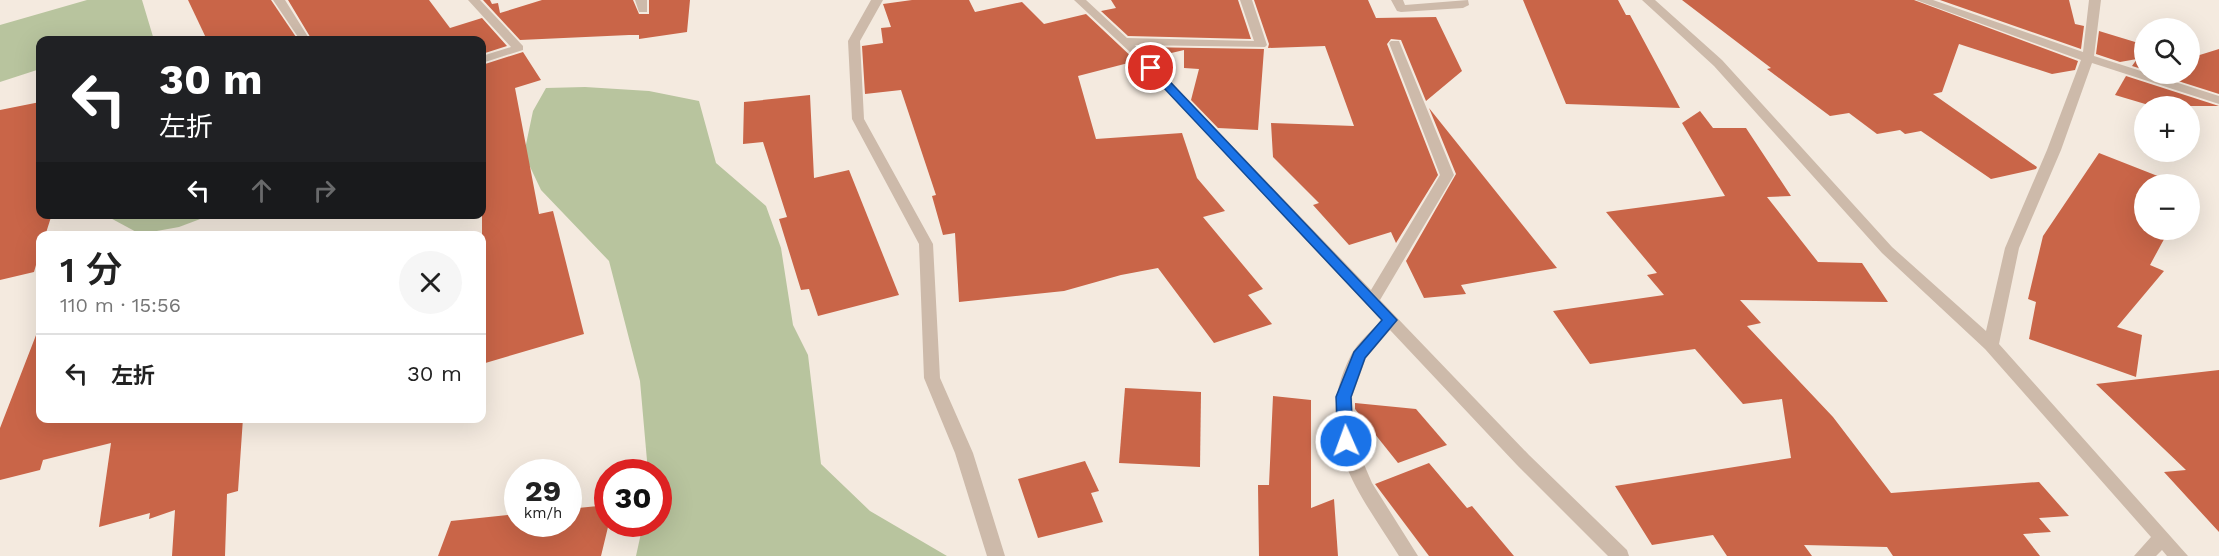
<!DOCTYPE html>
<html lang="ja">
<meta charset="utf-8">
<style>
body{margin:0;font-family:"Work Sans","Noto Sans JP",sans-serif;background:#f6f6f6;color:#222;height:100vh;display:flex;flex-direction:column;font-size:22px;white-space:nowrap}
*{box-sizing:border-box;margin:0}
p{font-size:20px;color:#767676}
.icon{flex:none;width:33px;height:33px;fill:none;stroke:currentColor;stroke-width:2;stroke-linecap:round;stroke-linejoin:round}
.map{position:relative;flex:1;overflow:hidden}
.panel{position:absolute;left:36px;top:231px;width:450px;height:192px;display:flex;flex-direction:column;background:#fff;border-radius:12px;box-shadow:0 6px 24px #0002}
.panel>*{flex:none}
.hud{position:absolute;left:36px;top:36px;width:450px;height:183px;border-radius:12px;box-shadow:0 6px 24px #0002;background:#202124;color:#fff;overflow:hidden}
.buttons{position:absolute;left:2134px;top:18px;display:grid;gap:12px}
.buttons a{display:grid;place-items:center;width:66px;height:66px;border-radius:50%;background:#fff;box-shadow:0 6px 24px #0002;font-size:30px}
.speed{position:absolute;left:504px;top:459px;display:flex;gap:12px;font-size:30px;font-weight:700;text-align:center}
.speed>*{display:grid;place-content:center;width:78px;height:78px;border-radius:50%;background:#fff;box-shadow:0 6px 24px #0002;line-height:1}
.speed small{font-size:15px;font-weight:400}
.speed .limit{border:9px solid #d22;background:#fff;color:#111}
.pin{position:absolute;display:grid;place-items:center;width:51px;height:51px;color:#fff;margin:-26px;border:3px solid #fff;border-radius:50%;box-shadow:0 2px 6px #0007}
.me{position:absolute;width:66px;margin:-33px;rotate:358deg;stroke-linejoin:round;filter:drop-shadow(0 0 4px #0008)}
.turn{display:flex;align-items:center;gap:21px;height:126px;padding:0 24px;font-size:27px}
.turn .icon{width:78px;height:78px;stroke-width:2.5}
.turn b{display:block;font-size:42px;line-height:51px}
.lanes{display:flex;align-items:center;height:57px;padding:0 24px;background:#0003;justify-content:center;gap:30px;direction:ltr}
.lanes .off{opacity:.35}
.round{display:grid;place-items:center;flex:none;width:63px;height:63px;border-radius:32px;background:#f6f6f6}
.summary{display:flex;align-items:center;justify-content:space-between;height:102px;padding:0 24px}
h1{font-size:36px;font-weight:600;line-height:45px}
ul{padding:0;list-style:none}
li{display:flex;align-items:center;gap:18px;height:78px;padding:0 24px;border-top:2px solid #e0e0e0}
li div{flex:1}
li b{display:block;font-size:22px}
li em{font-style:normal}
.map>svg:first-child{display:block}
.green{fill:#b8c49e}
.building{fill:#c96548}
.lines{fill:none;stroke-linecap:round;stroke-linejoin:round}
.minor{fill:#cdbaaa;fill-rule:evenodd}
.route{fill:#1a73e8;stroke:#114b97;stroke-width:1.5}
</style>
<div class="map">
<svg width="2219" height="556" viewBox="0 0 2219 556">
<rect width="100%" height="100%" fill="#f4eadf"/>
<g class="green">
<path d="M87 0H142L154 40H40V69L0 82V25Z"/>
<path d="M585 87 649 91 699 101 716 163 766 206 781 248 793 325 808 355 821 464 870 511 947 556H636L643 524H658V472H648L640 381 609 261 541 190 524 154 533 111 546 88Z"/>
<path d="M103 214H211V215L179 227 140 234Z"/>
</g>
<g class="building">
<path d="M188 0H271L298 40H207Z"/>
<path d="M288 0H429L450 28 482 18 507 46 482 54V40H312Z"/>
<path d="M483 0H490L492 4 498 3 500 13 542 0H633L639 14H649V0H690L687 32 639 39V35H629L520 40Z"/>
<path d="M912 0H969L975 12 1022 2 1044 24 1086 14 1136 61 1078 76 1096 139 1182 133 1197 178 1225 211 1203 217 1263 289 1248 295 1272 324 1214 343 1158 268 1121 275 1064 291 959 302 955 233 943 235 932 196 936 195 901 90 865 94 862 46 883 43 881 28 891 27 883 4Z"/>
<path d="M1111 0H1238L1251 39 1128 36 1101 11 1116 8Z"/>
<path d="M1254 0H1368L1376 18 1436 17 1462 71 1426 101 1401 40 1391 39 1387 44 1438 175 1396 243 1391 232 1349 245 1313 205 1319 203 1273 157 1271 123 1354 126 1325 46 1268 48 1269 44Z"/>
<path d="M1523 0H1618L1626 15H1630L1680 108 1566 104Z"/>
<path d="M1682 0H1914L2078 61 2075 70 2052 74 1959 44 1942 92 1933 94 2037 167 2036 169 1991 179 1921 131 1905 134 1900 130 1877 134 1849 113 1830 116 1767 69 1771 68Z"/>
<path d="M1940 0H2069L2075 24 2084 26 2081 49Z"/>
<path d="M2099 31 2145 45V70L2132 66 2137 59 2120 62 2096 54Z"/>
<path d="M1140 47 1264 49 1258 130 1218 128 1191 100 1199 69 1184 68V50L1150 58Z"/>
<path d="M2219 49V94L2156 74H2190V58Z"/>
<path d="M523 52 541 80 515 88 539 214 553 211 584 334 482 364V65Z"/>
<path d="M2126 76 2219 106H2152L2115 95Z"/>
<path d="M810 95 814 178 849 170 899 295 818 316 809 289 801 290 779 219 787 217 763 142 743 144 744 102Z"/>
<path d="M40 102V214H52L45 236H40V251L34 272 0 280V110Z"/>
<path d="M1429 108 1557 268 1461 285 1466 294 1424 298 1406 261 1456 174Z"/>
<path d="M1700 111 1713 128H1746L1791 196 1767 197 1818 262 1862 263 1888 302 1740 300 1761 323 1747 326 1833 417 1891 493 2039 482 2069 516 2039 518 2051 532 2023 534 2040 556H1893L1887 547 1804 545 1812 556H1727L1713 535 1652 545 1615 486 1791 458 1782 399 1743 404 1695 349 1590 364 1553 311 1664 295 1647 275 1657 273 1606 212 1725 196 1682 123Z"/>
<path d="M2099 153 2178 184H2145V230H2169L2150 265 2164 271 2117 327 2142 335 2136 377 2029 339 2036 302 2028 299 2043 236Z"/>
<path d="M38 330H40V418H243L238 491 227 494 225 556H172L175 510 149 519 150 513 99 527 111 443 43 460 40 470 0 480V428Z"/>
<path d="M2219 370V532L2164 472 2186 470 2096 384Z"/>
<path d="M1125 388 1201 392 1200 467 1119 463Z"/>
<path d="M1273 396 1311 400V508L1334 499 1338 556H1259L1258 485H1269Z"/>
<path d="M1355 403 1416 409 1447 445 1398 463 1355 409Z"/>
<path d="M1085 461 1099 491 1091 493 1103 522 1038 538 1018 479Z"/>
<path d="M1429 463 1467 508 1472 506 1514 556H1429L1375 484Z"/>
<path d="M608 505V527L601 556H438L451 521 518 514V524H568V509Z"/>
</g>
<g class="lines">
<g class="minor">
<path d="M273 0H285L310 40H300Z"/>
<path d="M468 0H480L523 46V50L482 63V56L511 47Z"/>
<path d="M635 0H647V12H639Z"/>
<path d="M871 0H883L860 41 864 119 933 244 940 378 973 453 1005 556H987L955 453 924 378 919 244 852 119 848 41Z"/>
<path d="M1074 0H1086L1127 38 1254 41 1240 0H1252L1267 45 1265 47 1135 45 1371 290 1440 175 1389 43 1391 41H1399L1454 175 1380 300 1529 455 1627 550 1629 556H1608L1517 465 1390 330 1366 358 1352 397 1354 441 1372 483 1418 556H1399C1358 491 1310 434 1351 355 1358 342 1372 331 1381 320L1131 53Z"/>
<path d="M1391 0H1403L1405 5 1468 0 1469 5 1463 8 1401 12 1397 11Z"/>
<path d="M1642 0H1655L1722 60 1892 247 1986 331 2005 248 2047 150 2081 60 1916 0H1933L2083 52 2089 0H2101L2094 56 2219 96V104L2092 63 2061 150 2019 248 1999 344 2188 556H2167L2162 550 2156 556H2134L2151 537 1985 349 1882 253 1714 66Z"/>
</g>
</g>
<path class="route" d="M1151 65 1155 66 1397 320 1365 358 1351 397 1353 441 1351 445H1340L1338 441 1336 397 1354 352 1382 320 1147 70V66Z"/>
</svg>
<div class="buttons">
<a><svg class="icon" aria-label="search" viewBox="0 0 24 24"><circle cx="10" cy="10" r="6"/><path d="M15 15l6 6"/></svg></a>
<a>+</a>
<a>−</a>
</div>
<div class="speed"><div>29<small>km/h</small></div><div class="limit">30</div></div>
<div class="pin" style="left:1151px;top:68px;background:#d93025"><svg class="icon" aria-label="arrive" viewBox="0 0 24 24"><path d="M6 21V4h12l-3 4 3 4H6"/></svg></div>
<svg class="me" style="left:1346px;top:441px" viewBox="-20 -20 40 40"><circle r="17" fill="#1a73e8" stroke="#fff" stroke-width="3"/><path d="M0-11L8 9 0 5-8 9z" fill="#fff"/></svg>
<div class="hud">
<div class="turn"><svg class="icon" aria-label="left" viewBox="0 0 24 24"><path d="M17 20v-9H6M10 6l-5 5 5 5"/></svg><div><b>30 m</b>左折</div></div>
<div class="lanes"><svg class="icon" aria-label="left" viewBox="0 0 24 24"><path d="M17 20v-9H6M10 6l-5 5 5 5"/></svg><svg class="icon off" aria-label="ahead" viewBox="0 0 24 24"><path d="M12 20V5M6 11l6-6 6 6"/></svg><svg class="icon off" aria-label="right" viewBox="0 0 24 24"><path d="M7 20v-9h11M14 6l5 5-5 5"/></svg></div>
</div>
<section class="panel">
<div class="summary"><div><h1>1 分</h1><p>110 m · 15:56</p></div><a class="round"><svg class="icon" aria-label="close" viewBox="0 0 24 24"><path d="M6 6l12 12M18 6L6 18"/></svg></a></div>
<ul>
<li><svg class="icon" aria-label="left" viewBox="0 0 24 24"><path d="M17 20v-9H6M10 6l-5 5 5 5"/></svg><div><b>左折</b></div><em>30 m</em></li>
</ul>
</section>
</div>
